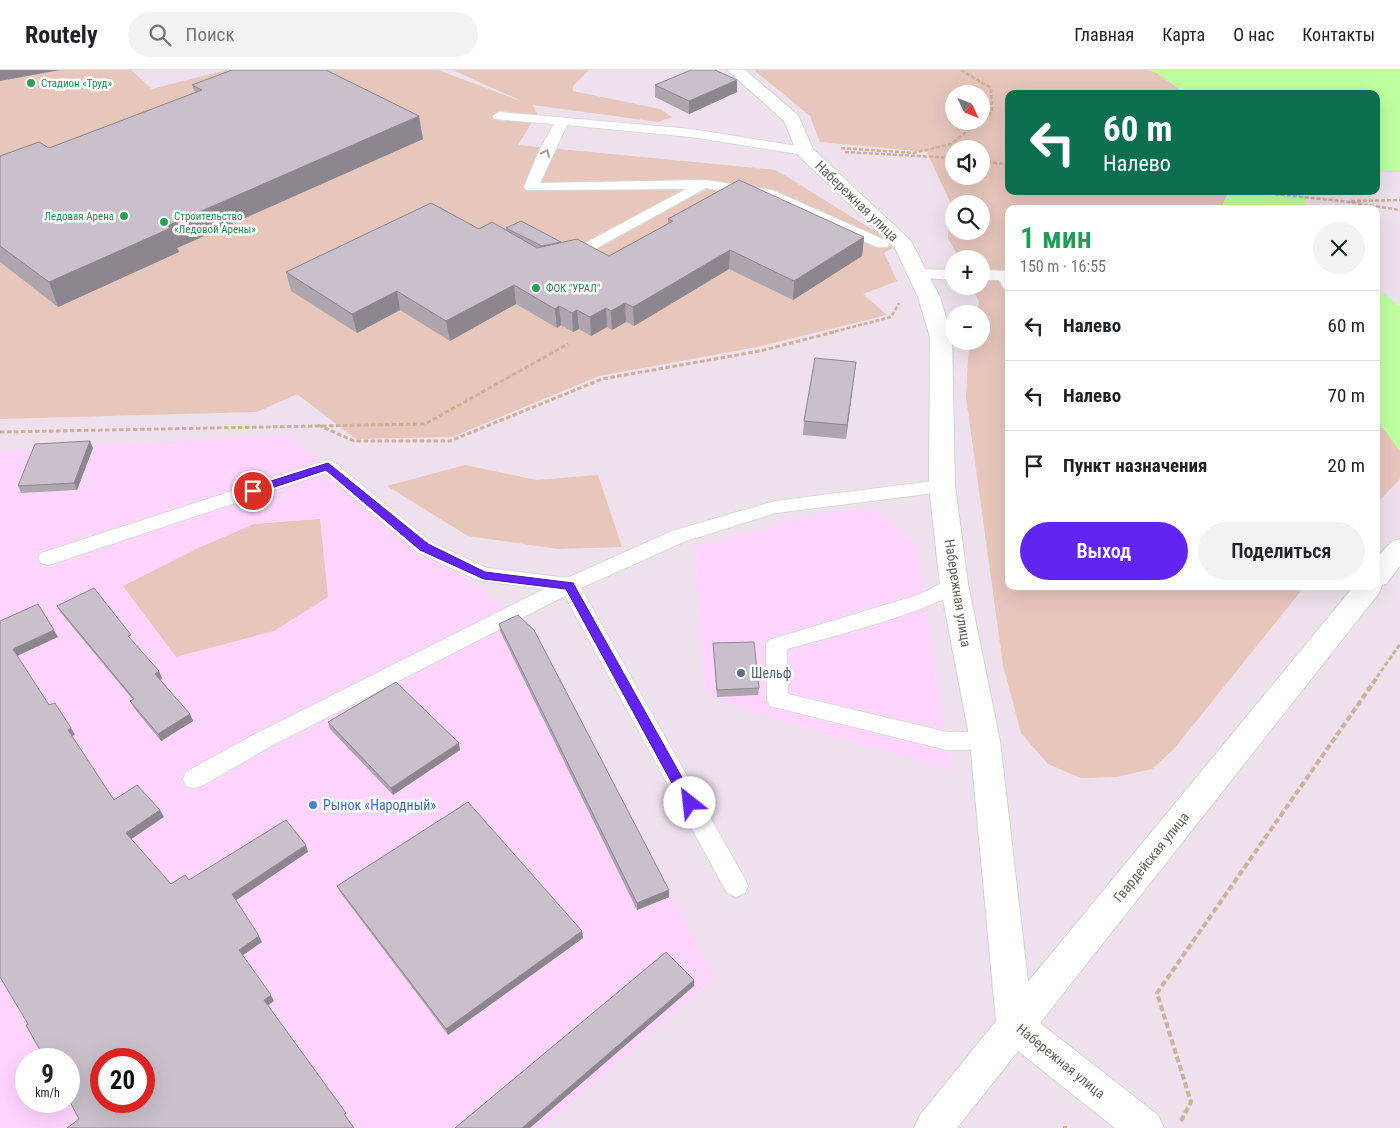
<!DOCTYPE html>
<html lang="ru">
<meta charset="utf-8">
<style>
body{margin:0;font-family:"Roboto Condensed",sans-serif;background:#f2f2f2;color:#202124;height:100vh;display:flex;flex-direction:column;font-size:19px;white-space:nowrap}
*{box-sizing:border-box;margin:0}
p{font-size:16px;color:#757577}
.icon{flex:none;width:28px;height:28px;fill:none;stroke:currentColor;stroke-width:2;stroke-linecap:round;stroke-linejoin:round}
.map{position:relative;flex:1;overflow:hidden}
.side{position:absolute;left:1005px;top:135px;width:375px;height:385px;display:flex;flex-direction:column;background:#fff;border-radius:10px;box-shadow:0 5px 20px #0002}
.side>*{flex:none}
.banner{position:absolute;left:1005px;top:20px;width:375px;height:105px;border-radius:10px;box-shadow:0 5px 20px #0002;background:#0b6e4f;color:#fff;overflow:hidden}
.needle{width:32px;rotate:133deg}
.fabs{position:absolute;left:945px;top:15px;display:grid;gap:10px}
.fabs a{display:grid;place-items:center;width:45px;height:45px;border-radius:50%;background:#fff;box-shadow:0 5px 20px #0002;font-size:25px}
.speed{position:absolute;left:15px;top:978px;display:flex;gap:10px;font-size:25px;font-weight:700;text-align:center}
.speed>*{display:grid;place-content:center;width:65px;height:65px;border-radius:50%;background:#fff;box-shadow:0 5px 20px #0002;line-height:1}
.speed small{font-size:12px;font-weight:400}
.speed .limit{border:8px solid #d22;background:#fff;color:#111}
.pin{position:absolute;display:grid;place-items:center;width:42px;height:42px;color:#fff;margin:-21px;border:2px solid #fff;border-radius:50%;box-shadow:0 1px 5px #0007}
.me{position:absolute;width:55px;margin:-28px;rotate:331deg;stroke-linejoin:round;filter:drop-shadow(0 0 4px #0008)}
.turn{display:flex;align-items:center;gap:18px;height:105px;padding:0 15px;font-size:22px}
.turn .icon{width:65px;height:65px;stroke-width:2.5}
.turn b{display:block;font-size:35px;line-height:42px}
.round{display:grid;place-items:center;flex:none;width:52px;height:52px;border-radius:26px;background:#f2f2f2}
.overview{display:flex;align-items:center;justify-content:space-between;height:85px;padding:0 15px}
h1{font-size:30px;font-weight:600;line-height:38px;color:#1e9e55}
.cta{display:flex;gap:10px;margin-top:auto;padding:10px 15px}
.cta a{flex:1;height:58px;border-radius:30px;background:#6224f1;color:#fff;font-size:20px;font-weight:600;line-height:58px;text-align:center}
.cta a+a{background:#f2f2f2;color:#202124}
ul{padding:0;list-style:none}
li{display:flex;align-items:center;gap:15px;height:70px;padding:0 15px;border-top:1px solid #e0e0e0}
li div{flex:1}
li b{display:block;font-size:19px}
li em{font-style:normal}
header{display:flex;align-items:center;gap:30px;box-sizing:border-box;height:70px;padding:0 25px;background:#fff;border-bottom:1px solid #e0e0e0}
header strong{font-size:24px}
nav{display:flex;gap:28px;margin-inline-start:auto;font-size:18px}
.search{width:350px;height:45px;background:#f2f2f2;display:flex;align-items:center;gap:12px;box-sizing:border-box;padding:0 18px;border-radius:28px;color:#757577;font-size:19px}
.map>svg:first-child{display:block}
.commercial{fill:#ffd5ff;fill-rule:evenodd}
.green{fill:#e7c6bc;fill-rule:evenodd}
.water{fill:#c0ffa0}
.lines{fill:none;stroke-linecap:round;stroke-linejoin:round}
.lane-casing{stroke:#d5dcd4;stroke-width:2}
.secondary-casing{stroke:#cdd6cc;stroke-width:2}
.path-far2{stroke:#ccb297;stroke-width:2.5;stroke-dasharray:4 2;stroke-linecap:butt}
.path-far1{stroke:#ccb297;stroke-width:3;stroke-dasharray:4.5 2.5;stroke-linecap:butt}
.path{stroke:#ccb297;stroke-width:4;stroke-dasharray:6 3;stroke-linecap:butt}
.lane{fill:#fff;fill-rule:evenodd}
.secondary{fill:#fff;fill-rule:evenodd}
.wall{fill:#aea5af}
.shaded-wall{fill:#8d868e}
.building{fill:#cac0cb;stroke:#8d868e;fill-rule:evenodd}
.oneway{stroke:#9da19c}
.route{fill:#6224f1;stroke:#40179d}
.leisure-dot{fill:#2e9e5b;stroke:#fff;stroke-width:2}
.service-dot{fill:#5c6f8a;stroke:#fff;stroke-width:2}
.shop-dot{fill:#3f7fe0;stroke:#fff;stroke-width:2}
.labels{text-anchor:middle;stroke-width:5;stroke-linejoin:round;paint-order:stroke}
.far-leisure-label{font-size:11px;fill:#27864d;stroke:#fff;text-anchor:start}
.street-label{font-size:14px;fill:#5c635a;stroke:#fff}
.service-label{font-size:14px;fill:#4e5e75;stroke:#fff;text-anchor:start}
.shop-label{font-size:14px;fill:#366cbe;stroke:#fff;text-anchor:start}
</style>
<header>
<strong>Routely</strong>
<div class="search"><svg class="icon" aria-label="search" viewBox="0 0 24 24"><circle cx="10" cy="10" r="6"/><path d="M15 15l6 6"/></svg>Поиск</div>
<nav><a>Главная</a><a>Карта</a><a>О нас</a><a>Контакты</a></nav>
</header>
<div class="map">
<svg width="1400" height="1058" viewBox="0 0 1400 1058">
<rect width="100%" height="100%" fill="#eee1ed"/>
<g class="commercial">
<path d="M287 365 536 563 715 907 542 1058H0V380ZM26 989H69V1031H26ZM101 989H144V1031H101Z"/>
<path d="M874 439 916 472 951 701 744 640 705 623 694 477 831 441Z"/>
</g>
<g class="green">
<path d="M0 0H131L152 19 226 0H438L521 31 453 0H589L573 16V21L660 39 672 47 658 52 533 35 537 44 518 75 776 100 881 165 894 177 884 183 897 211 863 224 887 245 757 277 599 306 452 367 356 369 297 324 257 342 0 349Z"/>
<path d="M754 0H1149L1157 3 1181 20 1178 24H1009V121H1229L1223 134 1224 139H1009V516H1305L1173 680 1152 699 1117 707 1081 708 1048 694 1021 663 1003 595 966 327 969 271H981V244H976L979 232 972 216H981V189H959L948 168 950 132 927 82 820 72 810 46ZM954 24H981V51H954ZM954 79H981V106H954ZM954 134H981V161H954Z"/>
<path d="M1376 349 1400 381V409L1376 434Z"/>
<path d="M465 395 536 410 598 405 622 477 558 479 468 466 387 416Z"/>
<path d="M320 449 328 527 274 561 176 587 123 516 196 479 254 454Z"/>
</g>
<g class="water">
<path d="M1149 0H1400V102H1376V24H1178L1181 20 1157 3Z"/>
<path d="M1229 121H1304L1308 139H1224L1223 134Z"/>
<path d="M1376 218 1400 236V381L1376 349Z"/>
</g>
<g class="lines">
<g class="lane-casing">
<g id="lane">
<path d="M499 42 691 59 810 78 812 81 805 85 691 67 567 55 540 113 705 110 772 120 887 171 889 174 887 177H877L769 128 706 118 586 184 564 189 559 188 557 185 559 182 576 178 686 119 526 120 524 117 540 79 554 54 494 49 493 46Z"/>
<path d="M916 199 954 200V210L911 207 908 204 911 201Z"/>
<path d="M981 200 1009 201V220L1004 218 999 210H981Z"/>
<path d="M328 390 334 392 431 472 487 498 567 508 672 461 775 431 942 410 948 412 951 416 948 420 942 422 776 443 686 471 581 518 745 809 748 816 745 823 736 827 727 823 565 526 271 676 202 716 194 718 186 716 183 709 186 702 255 664 544 519 477 510 417 482 325 403 55 493 48 495 41 493 38 488 41 483Z"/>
<path d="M954 507 961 509 964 514C950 538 818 570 787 579L788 624 947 662H985L993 665 996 671 993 677 985 680H947L770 636 767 630 766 575 769 570 918 525Z"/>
</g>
</g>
<g class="secondary-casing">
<path id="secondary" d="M727 0H745L798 45 813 79 911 171 940 227 952 267 955 416 968 514 1000 671 1028 912 1354 516H1376V489L1391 472 1400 469V496L1386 514 1382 515 1379 523 1040 953 1158 1045 1164 1058H1115L1018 981 957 1058H914L920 1045 996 951 970 671 940 514 929 416 930 267 918 227 895 178 798 85 784 51Z"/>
</g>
<g class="path-far2">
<path d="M961 0 991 18 992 42 981 51"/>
<path d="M841 78 913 83 951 74 980 51"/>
<path d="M845 82 954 88"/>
<path d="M981 91 1009 95"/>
<path d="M1245 121 1342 131 1400 140"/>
<path d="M1351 131 1400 130"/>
<path d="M829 263 891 247 899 233"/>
</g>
<g class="path-far1">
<path d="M318 355 354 371H450L602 309 760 281 834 262"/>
<path d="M0 362 425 354 568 274"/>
<path d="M1377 607 1400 574"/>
</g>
<g class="path">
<path d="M1181 1051 1191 1032 1157 923 1378 606"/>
<path d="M1063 1058H1067"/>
</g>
<use href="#lane" class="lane"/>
<use href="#secondary" class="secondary"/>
</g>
<g class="wall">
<path d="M192 15 423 69 177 178 179 182 58 237 0 192V86L49 78 195 23Z"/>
<path d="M655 15 737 22 689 44 655 27Z"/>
<path d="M668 149 864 167 862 186 793 230 729 199 634 256 626 252 612 260 607 257 591 266 579 259 573 262 561 255 557 258 516 234 450 271 400 240 357 263 291 221 286 202 479 159 507 161 506 158 609 186 668 154Z"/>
<path d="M856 292 846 369 803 365 804 351Z"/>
<path d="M93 378 77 420 21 423 18 416Z"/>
<path d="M57 536 134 572 162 608 160 610 190 644 193 651 161 671 134 638 130 631 133 630 61 543Z"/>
<path d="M499 554 669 827 637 840 500 561Z"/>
<path d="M713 573 759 618 758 625 717 627Z"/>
<path d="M328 652 460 680 393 725 330 659Z"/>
<path d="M337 816 582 861 583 868 448 965 340 822Z"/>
</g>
<g class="shaded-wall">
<path d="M0 0H60L0 11Z"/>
<path d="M737 10V22L689 44V31Z"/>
<path d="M419 46 423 69 177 178 179 182 58 237 49 212 167 156Z"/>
<path d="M864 167 862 186 793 230 794 211Z"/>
<path d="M730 180 729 199 634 256 633 237Z"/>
<path d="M514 215 516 234 450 271 446 251Z"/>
<path d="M397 221 400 240 357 263 352 244Z"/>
<path d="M625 233 626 252 612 260 611 241Z"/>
<path d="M559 236 561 255 557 258 555 239Z"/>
<path d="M606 238 607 257 591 266 590 247Z"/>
<path d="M577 240 579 259 573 262 572 243Z"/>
<path d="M856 292 854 306 846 369 847 355Z"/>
<path d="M90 371 93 378 77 420 74 413Z"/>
<path d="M54 560 58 567 17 586 13 579Z"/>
<path d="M159 601 162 608 158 611 155 604Z"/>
<path d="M190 644 193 651 161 671 158 664Z"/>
<path d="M71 658 75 665 72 666 68 660Z"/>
<path d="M459 673 460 680 393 725 391 718Z"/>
<path d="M160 740 164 747 130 770 126 763Z"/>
<path d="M306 775 308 782 235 831 232 824Z"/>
<path d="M669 820V827L637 840V833Z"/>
<path d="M582 861 583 868 448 965 446 959Z"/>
<path d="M259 866 262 872 242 886 239 880Z"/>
<path d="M694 910V916L530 1058H522Z"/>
<path d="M271 925 274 931 267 936 264 930Z"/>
</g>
<g class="building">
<path d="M232 0H326L419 46 167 156 171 158 49 212 0 176V86L39 72 49 78 202 20 192 15Z"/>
<path d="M691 0H715L737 10 689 31 655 15Z"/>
<path d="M739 110 864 167 794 211 730 180 633 237 625 233 611 241 606 238 590 247 577 240 572 243 559 236 555 239 514 215 446 251 397 221 352 244 286 202 431 133 479 159 492 152 537 178 577 169 609 186 673 151 668 149Z"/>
<path d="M521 151 561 172 542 176 506 158Z"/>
<path d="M815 288 856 292 847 355 804 351Z"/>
<path d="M90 371 74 413 18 416 35 374Z"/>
<path d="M94 518 131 565 128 566 159 601 155 604 190 644 158 664 130 631 134 629 57 536Z"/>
<path d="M38 534 54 560 13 579 49 635 55 633 71 658 68 660 114 730 137 715 160 740 126 763 171 814 185 805 189 810 286 750 306 775 232 824 259 866 239 880 271 925 264 930 346 1043 344 1044 354 1058H67L79 1049 69 1030V989H45L26 955 28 954 0 907V551ZM101 989H144V1031H101Z"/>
<path d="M518 545 534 560 669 820 637 833 499 554Z"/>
<path d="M754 572 759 618 717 620 713 573Z"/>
<path d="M396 612 459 673 391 718 328 652Z"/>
<path d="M468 732 582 861 446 959 337 816Z"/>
<path d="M666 882 694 910 522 1058H455Z"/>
</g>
<defs><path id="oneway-chevron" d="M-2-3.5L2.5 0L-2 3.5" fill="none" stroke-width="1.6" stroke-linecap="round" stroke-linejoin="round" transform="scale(1.25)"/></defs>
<use class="oneway" href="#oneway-chevron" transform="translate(546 83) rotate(-66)"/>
<path class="route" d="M328 393 428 474 485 502 573 513 694 729 696 733 694 737H685L566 519 484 509 420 480 326 400 253 424 248 421 249 418Z"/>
<g class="leisure-dot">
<circle cx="31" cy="13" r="5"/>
<circle cx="124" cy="146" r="5"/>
<circle cx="164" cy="152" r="5"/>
<circle cx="536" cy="218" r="5"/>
</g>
<circle class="service-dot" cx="741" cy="603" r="5"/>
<circle class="shop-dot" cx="313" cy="735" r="5"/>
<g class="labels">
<g class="far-leisure-label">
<text x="41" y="17">Стадион «Труд»</text>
<text x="114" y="150" text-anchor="end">Ледовая Арена</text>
<text x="174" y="150">Строительство<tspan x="174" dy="13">«Ледовой Арены»</tspan></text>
<text x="546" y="222">ФОК "УРАЛ"</text>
</g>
<g class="street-label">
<text transform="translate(857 131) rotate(44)" y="5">Набережная улица</text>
<text transform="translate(958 523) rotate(81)" y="5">Набережная улица</text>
<text transform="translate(1151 787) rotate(-51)" y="5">Гвардейская улица</text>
<text transform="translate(1061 991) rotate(39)" y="5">Набережная улица</text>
</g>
<g class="service-label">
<text x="751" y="608">Шельф</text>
</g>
<g class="shop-label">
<text x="323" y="740">Рынок «Народный»</text>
</g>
</g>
</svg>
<div class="fabs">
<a><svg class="needle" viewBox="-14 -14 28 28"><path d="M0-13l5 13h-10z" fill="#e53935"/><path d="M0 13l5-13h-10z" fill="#757577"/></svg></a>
<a><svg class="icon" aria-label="sound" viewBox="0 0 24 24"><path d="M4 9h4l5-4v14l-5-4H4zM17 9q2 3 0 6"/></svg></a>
<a><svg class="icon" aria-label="search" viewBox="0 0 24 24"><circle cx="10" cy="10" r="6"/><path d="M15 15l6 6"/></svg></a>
<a>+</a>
<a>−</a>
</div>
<div class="speed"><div>9<small>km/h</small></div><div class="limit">20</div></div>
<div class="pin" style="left:253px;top:421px;background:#d93025"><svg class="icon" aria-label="arrive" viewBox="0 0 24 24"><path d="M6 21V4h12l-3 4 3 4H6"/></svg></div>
<svg class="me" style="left:690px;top:733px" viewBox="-20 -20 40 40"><circle r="19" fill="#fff"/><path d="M0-13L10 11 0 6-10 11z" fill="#6224f1"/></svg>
<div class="banner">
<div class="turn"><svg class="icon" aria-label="left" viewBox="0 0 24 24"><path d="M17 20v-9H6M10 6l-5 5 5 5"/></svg><div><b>60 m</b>Налево</div></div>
</div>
<section class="side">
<div class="overview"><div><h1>1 мин</h1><p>150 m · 16:55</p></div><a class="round"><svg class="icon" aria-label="close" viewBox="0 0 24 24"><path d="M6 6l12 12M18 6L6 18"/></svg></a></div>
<ul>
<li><svg class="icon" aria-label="left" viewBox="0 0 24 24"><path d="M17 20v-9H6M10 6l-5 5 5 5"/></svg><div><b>Налево</b></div><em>60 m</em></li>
<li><svg class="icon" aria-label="left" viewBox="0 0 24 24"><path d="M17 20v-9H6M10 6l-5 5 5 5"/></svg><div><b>Налево</b></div><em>70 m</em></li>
<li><svg class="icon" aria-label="arrive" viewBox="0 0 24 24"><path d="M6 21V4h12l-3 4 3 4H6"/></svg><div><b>Пункт назначения</b></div><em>20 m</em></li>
</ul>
<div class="cta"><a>Выход</a><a>Поделиться</a></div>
</section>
</div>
